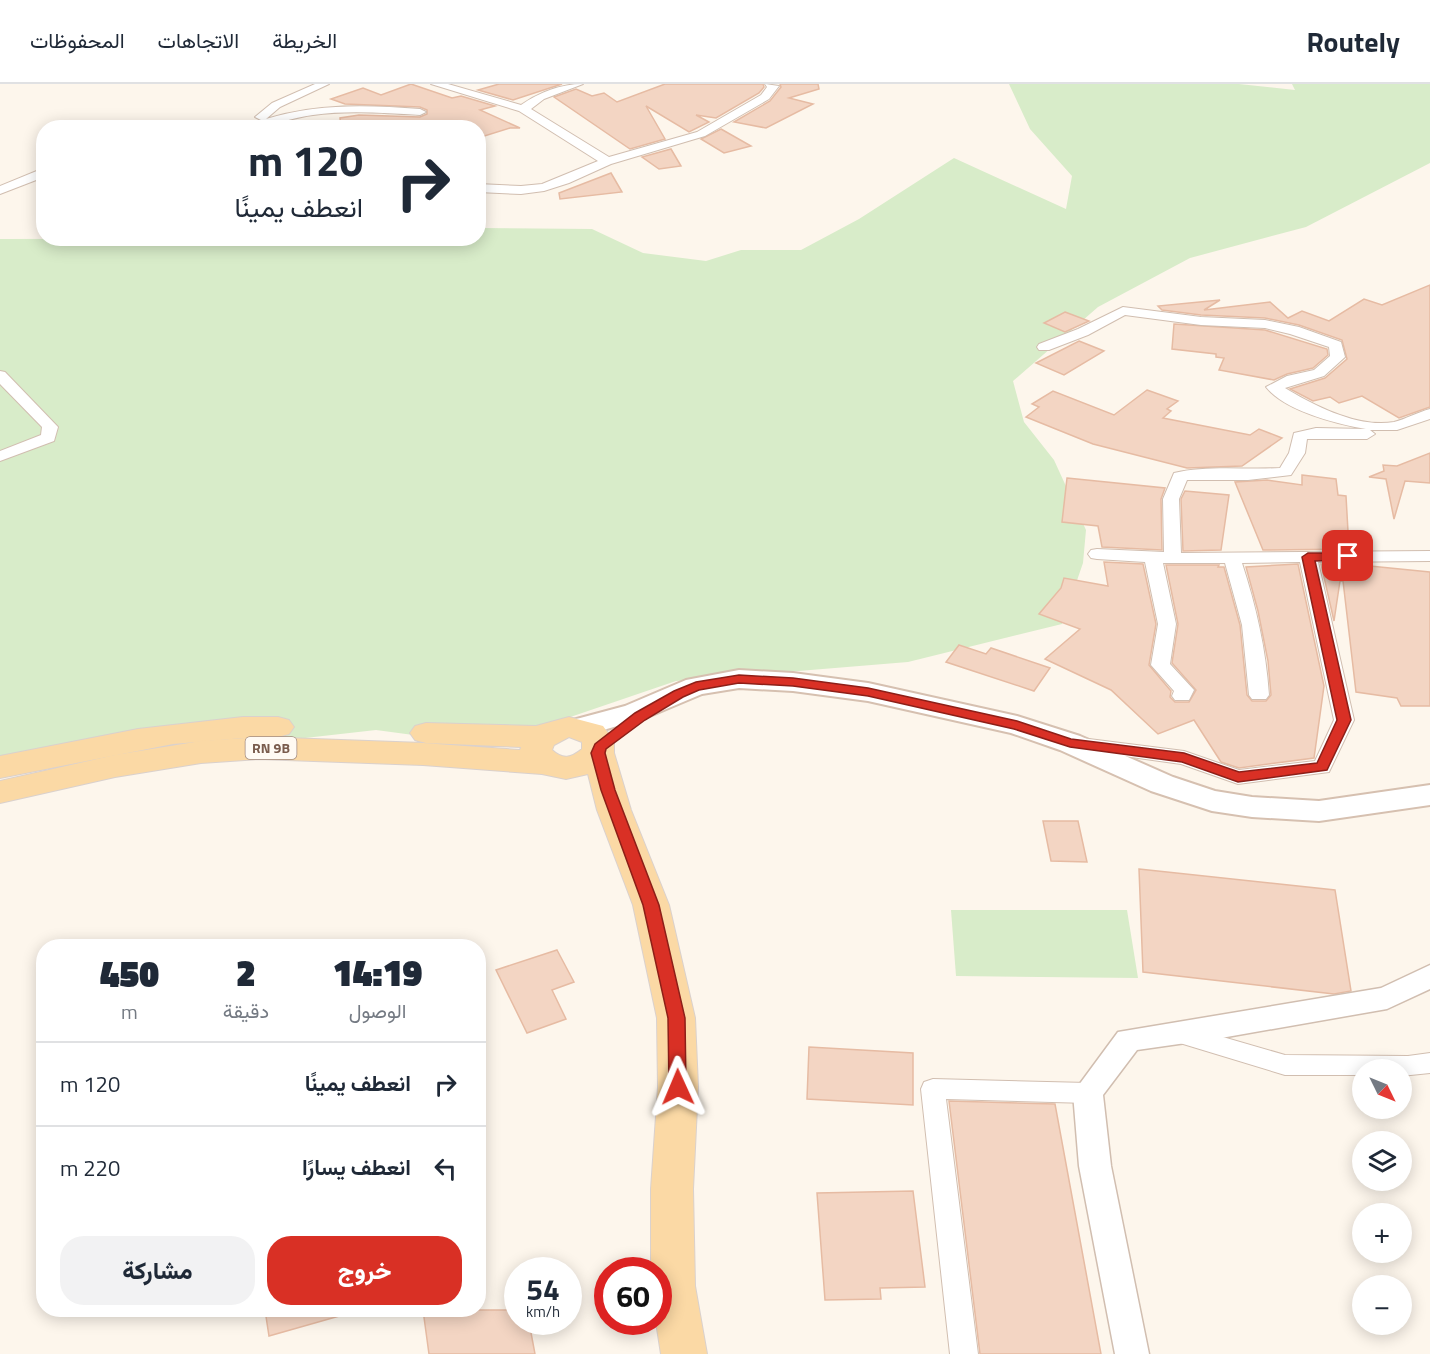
<!DOCTYPE html>
<html lang="ar">
<meta charset="utf-8">
<style>
body{margin:0;font-family:"Titillium Web",Vazirmatn,sans-serif;background:#f2f2f3;color:#1f2937;direction:rtl;height:100vh;display:flex;flex-direction:column;font-size:22px;white-space:nowrap}
*{box-sizing:border-box;margin:0}
p{font-size:20px;color:#747a83}
.icon{flex:none;width:33px;height:33px;fill:none;stroke:currentColor;stroke-width:2;stroke-linecap:round;stroke-linejoin:round}
.map{position:relative;flex:1;overflow:hidden;direction:ltr}
.sheet{position:absolute;left:36px;top:855px;width:450px;height:378px;display:flex;flex-direction:column;background:#fff;border-radius:24px;box-shadow:0 3px 15px #0003;direction:rtl}
.sheet>*{flex:none}
.guide{position:absolute;left:36px;top:36px;width:450px;height:126px;border-radius:24px;box-shadow:0 3px 15px #0003;direction:rtl;background:#fff;color:#1f2937;overflow:hidden}
.needle{width:39px;rotate:133deg}
.controls{position:absolute;left:1352px;top:975px;display:grid;gap:12px}
.controls a{display:grid;place-items:center;width:60px;height:60px;border-radius:50%;background:#fff;box-shadow:0 3px 15px #0003;font-size:30px}
.speed{position:absolute;left:504px;top:1173px;display:flex;gap:12px;font-size:30px;font-weight:700;text-align:center}
.speed>*{display:grid;place-content:center;width:78px;height:78px;border-radius:50%;background:#fff;box-shadow:0 3px 15px #0003;line-height:1}
.speed small{font-size:15px;font-weight:400}
.speed .limit{border:9px solid #d22;background:#fff;color:#111}
.pin{position:absolute;display:grid;place-items:center;width:51px;height:51px;color:#fff;margin:-26px;border-radius:12px;box-shadow:0 3px 9px #0006}
.me{position:absolute;width:66px;margin:-33px;rotate:359deg;stroke-linejoin:round;filter:drop-shadow(0 0 4px #0008)}
.turn{display:flex;align-items:center;gap:21px;height:126px;padding:0 24px;font-size:27px}
.turn .icon{width:78px;height:78px;stroke-width:2.5}
.turn b{display:block;font-size:42px;line-height:51px}
.eta{display:flex;justify-content:space-evenly;align-items:center;height:102px;text-align:center}
.eta b{font-size:36px;font-weight:800;line-height:42px}
.primary-button{display:flex;gap:12px;margin-top:auto;padding:12px 24px}
.primary-button a{flex:1;height:69px;border-radius:24px;background:#d93025;color:#fff;font-size:24px;font-weight:800;line-height:69px;text-align:center}
.primary-button a+a{background:#f2f2f3;color:#1f2937}
ul{padding:0;list-style:none}
li{display:flex;align-items:center;gap:18px;height:84px;padding:0 24px;border-top:2px solid #e0e1e3}
li div{flex:1}
li b{display:block;font-size:22px}
li em{font-style:normal}
header{display:flex;align-items:center;gap:36px;box-sizing:border-box;height:84px;padding:0 30px;background:#fff;border-bottom:2px solid #e0e1e3}
header strong{font-size:28px}
nav{display:flex;gap:33px;margin-inline-start:auto;font-size:21px}
.map>svg:first-child{display:block}
.green{fill:#d8ecc9}
.building{fill:#f3d5c3;stroke:#e6bba3;stroke-width:1.5}
.lines{fill:none;stroke-linecap:round;stroke-linejoin:round}
.minor-casing{stroke:#d1beb0;stroke-width:2}
.tertiary-casing{stroke:#d1beb0;stroke-width:3}
.secondary-casing{stroke:#d6c0b0;stroke-width:4}
.primary-casing{stroke:#dad1cd;stroke-width:2}
.minor{fill:#fff;fill-rule:evenodd}
.tertiary{fill:#fff;fill-rule:evenodd}
.secondary{fill:#fff;fill-rule:evenodd}
.primary{fill:#fbd9a5;fill-rule:evenodd}
.route{fill:#d93025;stroke:#8d1f18;stroke-width:1.5}
.labels{text-anchor:middle;stroke-width:4.5;stroke-linejoin:round;paint-order:stroke}
.shield{fill:#fffaf3;stroke:#a28b7f;stroke-width:1.5}
.shield-label{font-size:14px;font-weight:bold;fill:#7a5c4d}
</style>
<header>
<strong>Routely</strong>
<nav><a>الخريطة</a><a>الاتجاهات</a><a>المحفوظات</a></nav>
</header>
<div class="map">
<svg width="1430" height="1270" viewBox="0 0 1430 1270">
<rect width="100%" height="100%" fill="#fdf6ec"/>
<g class="green">
<path d="M1009 0H1239L1295 6 1292 0H1430V79L1306 143 1190 174 1098 223 1013 297 1024 338 1054 376 1086 446 1083 479 1062 540 908 578 676 597 488 661 376 646 0 688V155L478 154 479 144 592 145 643 169 706 177 741 166H801L859 135 954 74 1066 125 1072 92 1030 45Z"/>
<path d="M951 826H1127L1138 894 956 892Z"/>
</g>
<g class="building">
<path d="M411 0 452 14 461 12 495 22 480 26 520 44H510L478 54V44H341L340 34 359 31 420 33 427 30V26L420 23 345 20 331 15 363 4 381 11Z"/>
<path d="M499 0H562L513 16 478 6Z"/>
<path d="M665 0H763L764 3 759 9 716 34 696 31 709 38 689 48 646 22 665 55 630 65 554 13 576 5 592 12 604 9 617 18Z"/>
<path d="M780 0H818L819 5 789 14 813 20 766 44 734 38 770 17 781 3Z"/>
<path d="M721 45 751 62 724 69 701 55Z"/>
<path d="M671 65 681 82 659 85 642 73Z"/>
<path d="M611 89 622 108 560 115 559 109Z"/>
<path d="M1430 201V323L1399 334 1362 312 1339 319 1330 313 1313 317 1290 305 1325 294 1347 275 1342 256 1299 241 1265 234 1201 231 1162 226 1158 222 1220 216 1204 226 1270 218 1288 234 1302 227 1329 237 1364 215 1382 221Z"/>
<path d="M1065 228 1089 237 1065 248 1044 239Z"/>
<path d="M1174 240 1265 246 1327 265 1328 271 1313 284 1287 290 1274 296 1219 286 1224 274 1216 273V270L1172 265Z"/>
<path d="M1079 257 1104 267 1064 291 1036 279Z"/>
<path d="M1147 306 1178 317 1167 325 1171 327 1163 334 1250 351 1259 345 1282 354 1242 382 1187 384 1093 360 1026 333 1039 323 1032 320 1053 307 1114 331Z"/>
<path d="M1430 369V399L1405 397 1394 435 1386 395 1369 393 1384 387 1383 381 1397 382Z"/>
<path d="M1302 391 1336 395 1338 411 1346 412 1349 465 1263 466 1235 398 1267 396 1302 401Z"/>
<path d="M1067 394 1165 404 1161 415 1162 466 1102 463 1098 442 1062 438Z"/>
<path d="M1185 407 1229 411 1221 466 1183 467 1181 415Z"/>
<path d="M1104 478 1143 480 1156 540 1149 581 1171 607 1170 613 1175 618H1189L1196 606 1172 579 1178 540 1166 481H1219L1218 483H1224L1240 541 1247 611 1252 617H1266L1271 611 1268 577 1258 527 1246 483 1298 480 1324 602 1314 674 1239 684 1221 678 1194 636 1158 650 1111 606 1045 575 1080 545 1039 530 1061 504 1064 494 1108 502Z"/>
<path d="M1321 480H1350L1430 488V622H1401L1397 614 1356 608 1343 497H1340L1334 537Z"/>
<path d="M959 561 986 570 991 564 1050 584 1034 607 946 578Z"/>
<path d="M1043 737H1078L1087 778 1051 777Z"/>
<path d="M1139 785 1335 806 1351 907 1334 910 1143 888Z"/>
<path d="M557 866 574 898 552 906 566 935 527 949 496 886Z"/>
<path d="M809 963 913 969V1021L807 1015Z"/>
<path d="M949 1017 1055 1020 1101 1270H980Z"/>
<path d="M913 1107 925 1203 880 1204 881 1215 825 1216 817 1109Z"/>
<path d="M265 1226H342L343 1231 269 1252Z"/>
<path d="M423 1226H518V1238H529L535 1270H429Z"/>
</g>
<g class="lines">
<g class="minor-casing">
<g id="minor">
<path d="M315 0H329L280 23 266 35C317 19 368 21 420 25L426 28 420 31C385 29 348 26 313 31 289 34 268 44 245 44L261 36 255 33 272 19Z"/>
<path d="M431 0H448L521 21C540 8 560 0 583 0L544 15 531 25 609 73 697 48 761 11 767 3 765 0 779 2 769 15 705 52 611 80 569 99 544 107 521 110 478 108V100L521 102 542 100 598 77 519 27Z"/>
<path d="M44 84V93L0 110V102Z"/>
<path d="M1123 223 1201 233 1265 236 1299 243 1341 258 1345 273 1324 292 1285 304 1290 307C1319 324 1360 344 1394 338 1406 335 1418 328 1430 325V335L1397 346H1370L1375 350 1367 355H1307L1305 369 1291 391 1248 396H1187L1179 415 1181 469 1430 467V477L1318 478 1354 636 1329 688 1238 700 1181 680 1081 666 1074 665 1071 660 1074 655 1081 654 1184 667 1239 686 1315 677 1334 636 1300 478 1242 479C1256 522 1266 565 1269 611L1266 615H1252L1249 611 1242 541 1225 479H1163L1176 540 1170 580 1194 606 1189 616H1175L1172 612 1174 607 1151 581 1158 540 1145 478 1097 475 1091 474 1088 470 1091 466 1097 465 1164 468 1163 415 1174 389C1206 381 1246 386 1280 384L1289 369 1294 349 1316 344 1366 345C1337 340 1285 327 1266 303L1287 292 1314 286 1330 272 1329 263 1290 250 1265 244 1201 241 1125 231 1088 251 1049 266H1039L1037 263 1039 260 1078 245Z"/>
<path d="M0 287 5 288 58 343 54 357 0 377V367L41 351 42 343 0 300Z"/>
<path d="M1178 940 1285 971 1408 972 1430 969V989L1401 992V986H1362V991H1285L1170 956 1166 949 1170 942Z"/>
<path d="M933 995 1088 999 1097 1002 1100 1009 1097 1016 1088 1019 946 1015 978 1270H950L921 1005 924 998Z"/>
</g>
</g>
<g class="tertiary-casing">
<path id="tertiary" d="M1430 881V905L1387 925 1221 954 1137 966 1103 1011 1111 1082 1149 1270H1115L1079 1082 1073 1009 1118 948 1381 904Z"/>
</g>
<g class="secondary-casing">
<path id="secondary" d="M739 586 793 589 868 599 1017 632 1080 652 1173 693 1215 707 1252 713 1319 717 1430 701V721L1319 737 1252 733 1212 727 1151 707 1060 666 1011 649 868 617 793 607 739 604 702 610 645 634 579 653 569 651 565 644 569 637 625 622 686 596Z"/>
</g>
<g class="primary-casing">
<g id="primary">
<path d="M243 633H278L289 636 294 643 289 650 278 653 243 654 173 660 0 694V672L138 645Z"/>
<path d="M569 633 603 642 614 657V669L631 726 669 821 695 934 698 1003 693 1105 695 1202 707 1270H661L656 1238H658V1186H651V1105L658 1003 657 934 633 821 597 726 588 690 566 695 542 690 423 681 259 675 201 679 115 693 0 719V697L115 671 201 657 259 653 423 659 520 666 521 663 426 659 415 656 410 649 415 642 426 639 536 642ZM569 653 582 658V665C571 674 563 676 552 666L554 661Z"/>
</g>
</g>
<use href="#minor" class="minor"/>
<use href="#tertiary" class="tertiary"/>
<use href="#secondary" class="secondary"/>
<use href="#primary" class="primary"/>
</g>
<path class="route" d="M1308 469H1348L1354 472 1348 476 1315 477 1351 636 1327 686 1238 698 1182 678 1070 663 1014 645 868 612 793 602 739 599 699 606 683 613 645 636 606 665 605 669 615 706 659 821 685 934 686 1003 684 1008 678 1010 672 1008 669 1003 668 934 643 821 601 706 591 669 595 660 635 629 674 607 696 598 739 591 793 594 868 604 1017 637 1071 655 1184 669 1239 688 1317 679 1337 636 1302 473Z"/>
<g class="labels">
<rect class="shield" x="245.5" y="653" width="51" height="22" rx="4.5"/>
<g class="shield-label">
<text x="271" y="669">RN 9B</text>
</g>
</g>
</svg>
<div class="controls">
<a><svg class="needle" viewBox="-14 -14 28 28"><path d="M0-13l5 13h-10z" fill="#e53935"/><path d="M0 13l5-13h-10z" fill="#747a83"/></svg></a>
<a><svg class="icon" aria-label="layers" viewBox="0 0 24 24"><path d="M12 4l9 5-9 5-9-5zM3 14l9 5 9-5"/></svg></a>
<a>+</a>
<a>−</a>
</div>
<div class="speed"><div>54<small>km/h</small></div><div class="limit">60</div></div>
<div class="pin" style="left:1348px;top:472px;background:#d93025"><svg class="icon" aria-label="arrive" viewBox="0 0 24 24"><path d="M6 21V4h12l-3 4 3 4H6"/></svg></div>
<svg class="me" style="left:678px;top:1003px" viewBox="-20 -20 40 40"><path d="M0-17L14 15 0 8-14 15z" fill="#d93025" stroke="#fff" stroke-width="4"/></svg>
<div class="guide">
<div class="turn"><svg class="icon" aria-label="right" viewBox="0 0 24 24"><path d="M7 20v-9h11M14 6l5 5-5 5"/></svg><div><b>120 m</b>انعطف يمينًا</div></div>
</div>
<section class="sheet">
<div class="eta">
<div><b>14:19</b><p>الوصول</p></div>
<div><b>2</b><p>دقيقة</p></div>
<div><b>450</b><p>m</p></div>
</div>
<ul>
<li><svg class="icon" aria-label="right" viewBox="0 0 24 24"><path d="M7 20v-9h11M14 6l5 5-5 5"/></svg><div><b>انعطف يمينًا</b></div><em>120 m</em></li>
<li><svg class="icon" aria-label="left" viewBox="0 0 24 24"><path d="M17 20v-9H6M10 6l-5 5 5 5"/></svg><div><b>انعطف يسارًا</b></div><em>220 m</em></li>
</ul>
<div class="primary-button"><a>خروج</a><a>مشاركة</a></div>
</section>
</div>
